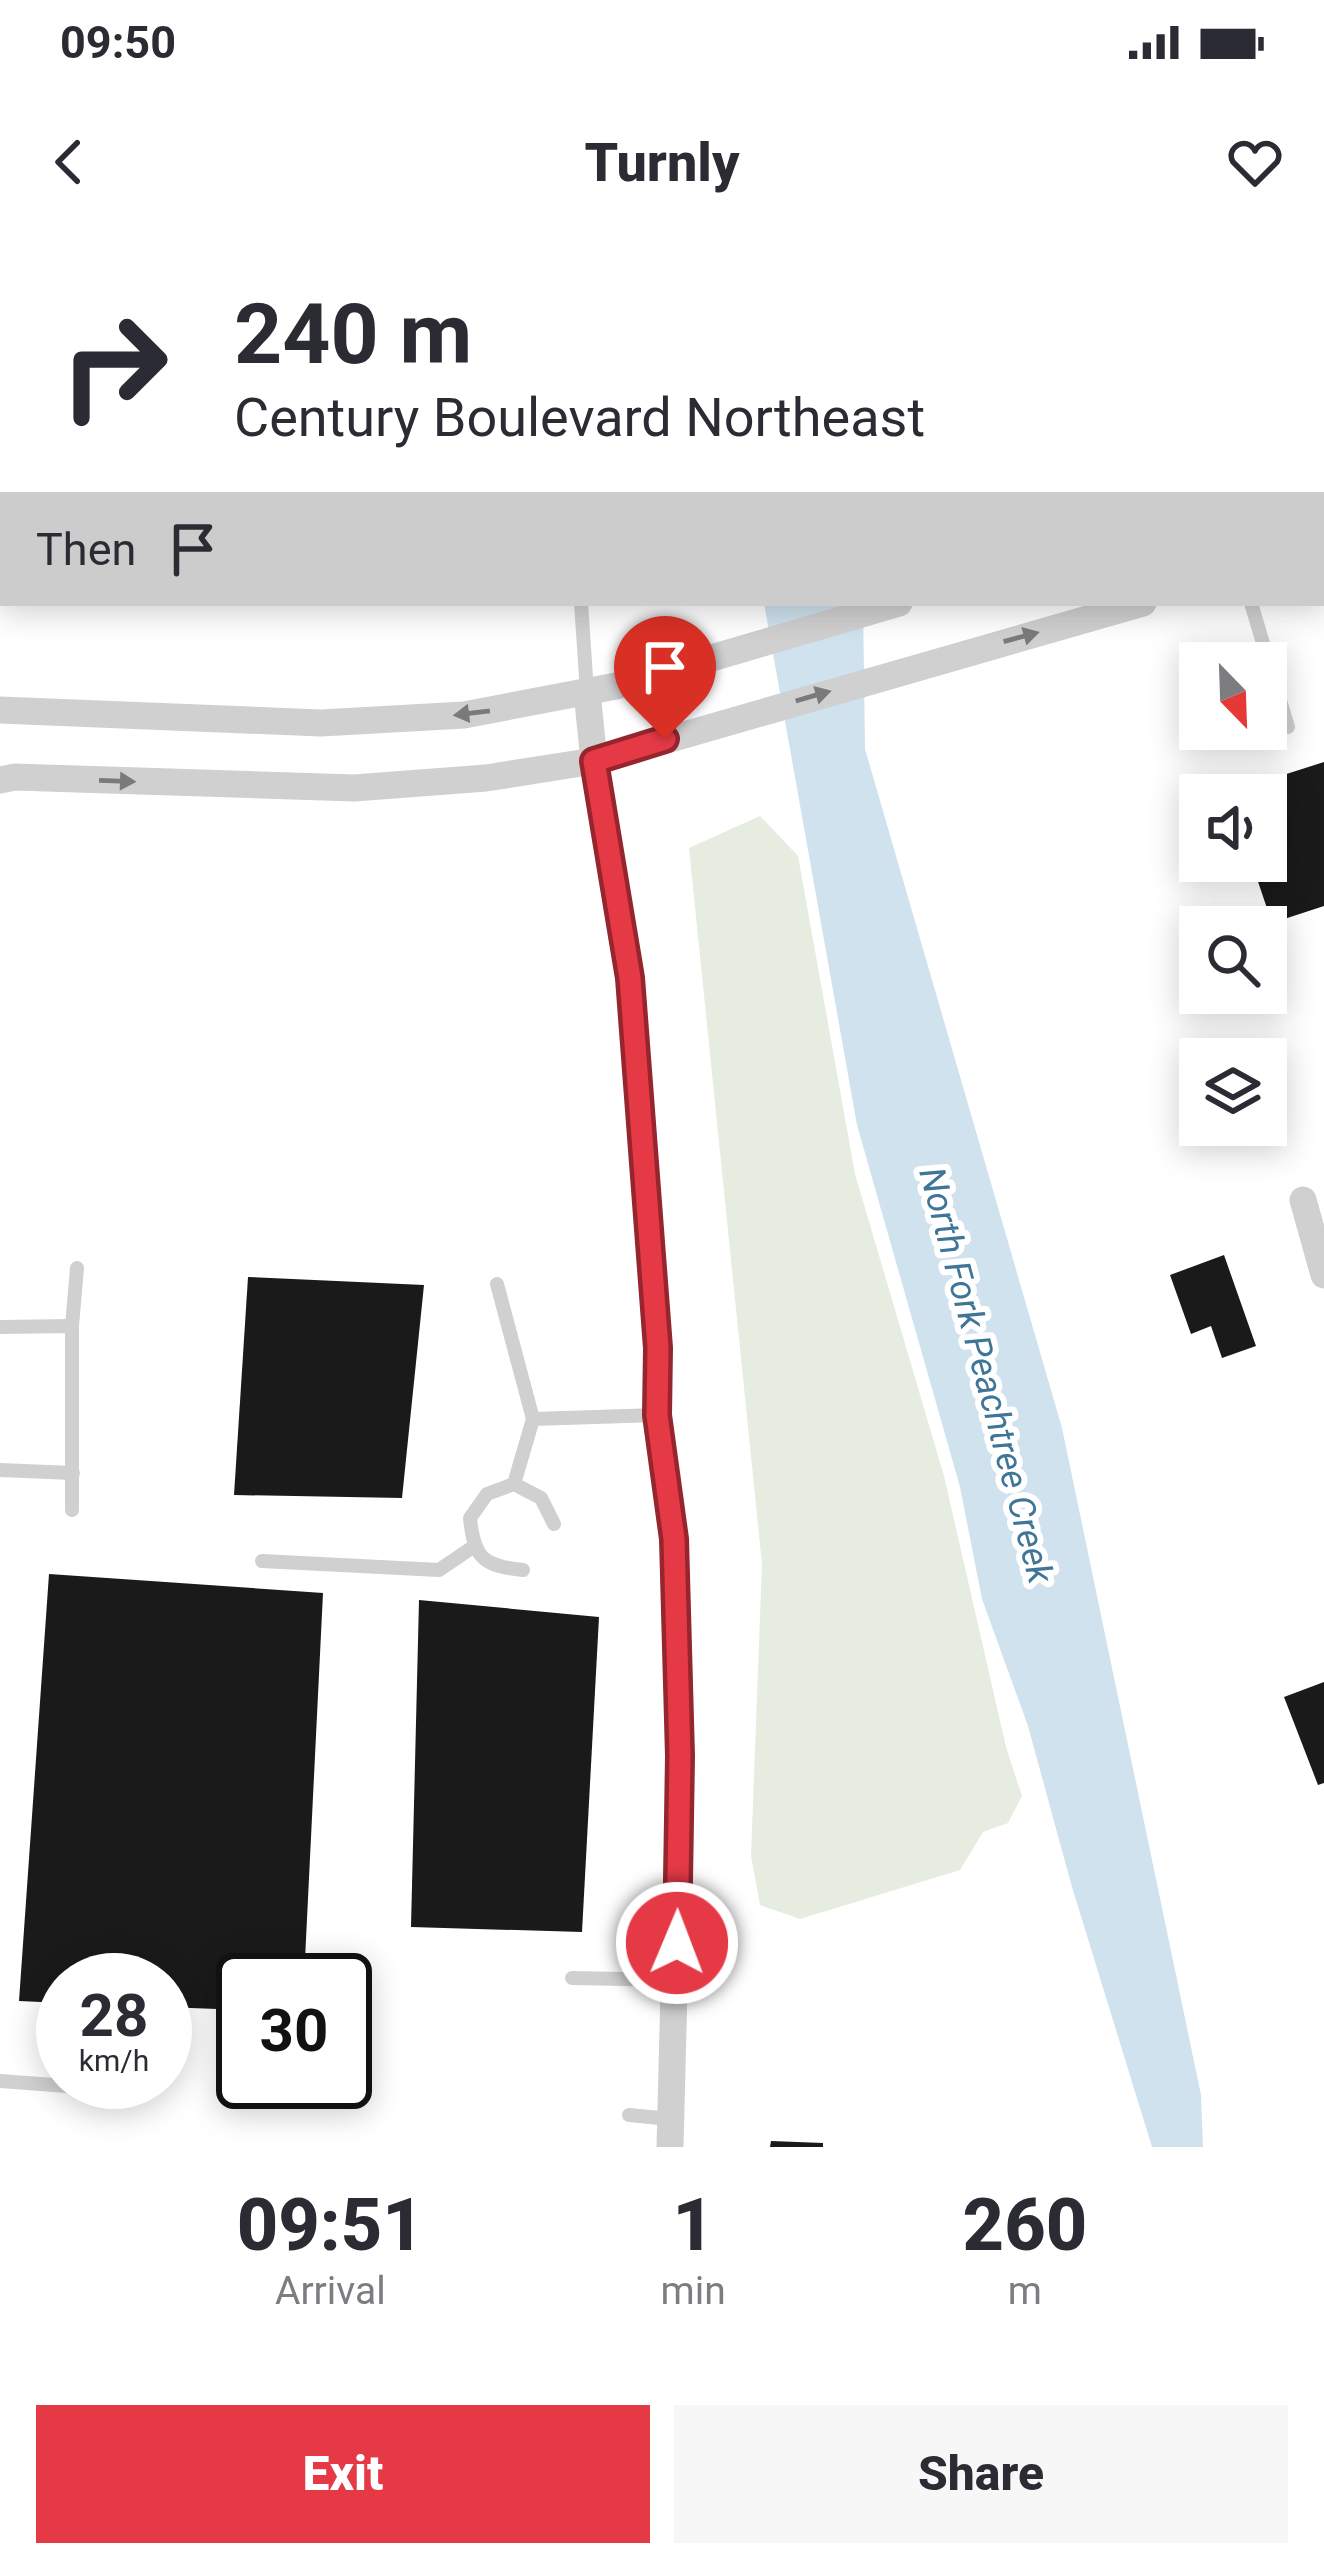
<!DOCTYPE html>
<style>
body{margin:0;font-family:Roboto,sans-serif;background:#f7f7f7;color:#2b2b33;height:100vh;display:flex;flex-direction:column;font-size:45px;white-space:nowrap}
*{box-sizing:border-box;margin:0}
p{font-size:39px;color:#7c7c81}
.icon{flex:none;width:66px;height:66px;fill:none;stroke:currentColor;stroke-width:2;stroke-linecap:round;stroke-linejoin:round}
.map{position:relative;height:1907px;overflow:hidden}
.side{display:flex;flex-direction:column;background:#fff;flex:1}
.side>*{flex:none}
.hud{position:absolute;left:0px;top:0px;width:1326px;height:366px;box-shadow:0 6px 30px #0003;background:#fff;color:#2b2b33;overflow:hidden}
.needle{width:78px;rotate:157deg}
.buttons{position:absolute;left:1179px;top:402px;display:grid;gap:24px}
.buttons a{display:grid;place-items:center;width:108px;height:108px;border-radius:0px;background:#fff;box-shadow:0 6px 30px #0003;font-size:60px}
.speed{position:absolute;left:36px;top:1713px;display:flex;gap:24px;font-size:60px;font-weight:700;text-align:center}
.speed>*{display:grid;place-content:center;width:156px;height:156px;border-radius:50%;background:#fff;box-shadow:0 6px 30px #0003;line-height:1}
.speed small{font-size:30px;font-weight:400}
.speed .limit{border:6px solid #111;border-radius:18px;background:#fff;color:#111}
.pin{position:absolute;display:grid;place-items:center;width:102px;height:102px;color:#fff;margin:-123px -51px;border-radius:50% 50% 50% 0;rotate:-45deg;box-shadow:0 0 12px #0007}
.pin .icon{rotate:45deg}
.me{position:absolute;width:132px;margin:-66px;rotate:1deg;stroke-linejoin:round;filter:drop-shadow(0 0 9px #0008)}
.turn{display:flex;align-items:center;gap:42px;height:252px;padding:0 36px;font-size:54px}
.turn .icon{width:156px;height:156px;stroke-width:2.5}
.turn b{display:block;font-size:84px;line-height:102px}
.then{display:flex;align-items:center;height:114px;padding:0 36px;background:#0003;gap:24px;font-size:45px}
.eta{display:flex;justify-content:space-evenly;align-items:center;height:204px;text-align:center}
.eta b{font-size:72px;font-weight:800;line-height:84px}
.cta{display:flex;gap:24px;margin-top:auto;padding:24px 36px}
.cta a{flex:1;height:138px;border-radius:0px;background:#e63946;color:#fff;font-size:48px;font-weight:800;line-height:138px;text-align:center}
.cta a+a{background:#f7f7f7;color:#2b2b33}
.status{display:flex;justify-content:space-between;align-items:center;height:84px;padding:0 60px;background:#fff;direction:ltr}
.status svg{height:33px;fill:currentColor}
header{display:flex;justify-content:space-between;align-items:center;height:156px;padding:0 36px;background:#fff;font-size:54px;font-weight:800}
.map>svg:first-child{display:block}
.green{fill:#e6ecdf}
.water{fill:#cfe2ee}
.building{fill:#1a1a1a}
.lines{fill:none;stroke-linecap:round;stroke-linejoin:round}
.lane{stroke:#d0d0d0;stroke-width:14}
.street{stroke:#d0d0d0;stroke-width:27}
.oneway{fill:#7a7a7a}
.route-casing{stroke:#96252e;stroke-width:30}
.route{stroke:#e63946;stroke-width:21}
.labels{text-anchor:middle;stroke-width:12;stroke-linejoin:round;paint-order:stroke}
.water-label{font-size:36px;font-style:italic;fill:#3f7597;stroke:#fff}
</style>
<div class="status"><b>09:50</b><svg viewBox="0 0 49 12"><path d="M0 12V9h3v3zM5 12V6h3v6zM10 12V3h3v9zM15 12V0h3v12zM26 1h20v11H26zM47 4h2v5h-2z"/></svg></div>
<header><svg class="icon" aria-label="back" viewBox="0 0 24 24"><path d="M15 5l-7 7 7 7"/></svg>Turnly<svg class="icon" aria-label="heart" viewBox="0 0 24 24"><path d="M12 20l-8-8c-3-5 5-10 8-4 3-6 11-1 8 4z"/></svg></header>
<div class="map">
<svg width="1324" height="1907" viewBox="0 0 1324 1907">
<rect width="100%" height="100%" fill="#fff"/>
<path class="green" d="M760 576 798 616 855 934 944 1236 1006 1507 1022 1556 1008 1583 983 1592 960 1630 800 1679 760 1665 751 1616 762 1324 689 608Z"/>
<path class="water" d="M764 363H863L865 509 1062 1188 1201 1855 1203 1907H1152L1072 1647 1028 1486 982 1359 960 1247 857 885Z"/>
<g class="building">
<path d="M1324 522V666L1272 683 1251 621H1266V555L1224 554Z"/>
<path d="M1224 1015 1256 1106 1222 1118 1211 1086 1191 1094 1170 1035Z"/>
<path d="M248 1037 424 1045 402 1258 234 1255Z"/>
<path d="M49 1334 323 1353 304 1740H243V1770L165 1767V1740H63V1763L19 1761Z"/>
<path d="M419 1360 599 1377 582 1692 411 1687Z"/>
<path d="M1324 1442V1543L1318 1545 1284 1457Z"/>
<path d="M771 1901 823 1903V1907H770Z"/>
</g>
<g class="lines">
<g class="lane">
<path d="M1064 3 1066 0"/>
<path d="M0 104H3"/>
<path d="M581 363 587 452"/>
<path d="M1251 363 1288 487"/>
<path d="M497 1044 533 1179"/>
<path d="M0 1087 72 1086"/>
<path d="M0 1230 73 1233"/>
<path d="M514 1244 533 1179 657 1175"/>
<path d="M72 1270V1086L77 1028"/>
<path d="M262 1321 439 1330 473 1307"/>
<path d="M523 1330C483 1326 474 1318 470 1278L487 1254 514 1244 541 1258 554 1284"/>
<path d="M572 1738 677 1740"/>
<path d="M0 1841 67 1846"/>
<path d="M629 1875 670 1879"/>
</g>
<g class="street">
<path d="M1323 246H1324"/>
<path d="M1323 313H1324"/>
<path d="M587 452 594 521 630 738 658 1108 657 1175 673 1299 680 1516 670 1907"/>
<path d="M0 470 321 483 464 475 616 446 899 363"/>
<path d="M0 540 15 537 354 548 486 538 594 521 1143 363"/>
<path d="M1303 960 1324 1035"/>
</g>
</g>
<defs><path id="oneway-solid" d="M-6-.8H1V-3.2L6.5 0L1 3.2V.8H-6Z" transform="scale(3)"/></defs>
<g class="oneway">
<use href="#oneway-solid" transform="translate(1021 397) rotate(-15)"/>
<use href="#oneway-solid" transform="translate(813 456) rotate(-16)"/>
<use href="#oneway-solid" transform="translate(472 473) rotate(173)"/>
<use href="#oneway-solid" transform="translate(117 541) rotate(2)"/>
</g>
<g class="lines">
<g class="route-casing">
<path id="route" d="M665 499 594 521 630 738 658 1108 657 1175 674 1299 680 1516 677 1703"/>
</g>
<use href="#route" class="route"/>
</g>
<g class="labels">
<g class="water-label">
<text transform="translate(987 1135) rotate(75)" y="13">North Fork Peachtree Creek</text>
</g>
</g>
</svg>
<div class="buttons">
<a><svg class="needle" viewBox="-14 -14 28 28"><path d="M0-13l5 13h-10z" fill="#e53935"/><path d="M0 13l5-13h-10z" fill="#7c7c81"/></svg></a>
<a><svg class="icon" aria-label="sound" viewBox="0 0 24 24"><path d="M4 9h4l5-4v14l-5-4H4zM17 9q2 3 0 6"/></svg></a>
<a><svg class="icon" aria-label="search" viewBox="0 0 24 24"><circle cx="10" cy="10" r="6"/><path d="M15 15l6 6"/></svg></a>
<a><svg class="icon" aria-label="layers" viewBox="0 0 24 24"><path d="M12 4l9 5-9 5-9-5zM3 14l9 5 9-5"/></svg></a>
</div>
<div class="speed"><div>28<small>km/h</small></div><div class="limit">30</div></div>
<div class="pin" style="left:665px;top:499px;background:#d93025"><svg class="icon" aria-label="arrive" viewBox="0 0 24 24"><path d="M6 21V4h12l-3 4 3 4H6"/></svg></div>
<svg class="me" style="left:677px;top:1703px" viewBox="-20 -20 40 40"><circle r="17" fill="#e63946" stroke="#fff" stroke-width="3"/><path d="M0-11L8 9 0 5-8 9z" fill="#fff"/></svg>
<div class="hud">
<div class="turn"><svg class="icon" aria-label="right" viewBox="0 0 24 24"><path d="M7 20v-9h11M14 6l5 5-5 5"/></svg><div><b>240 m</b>Century Boulevard Northeast</div></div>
<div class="then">Then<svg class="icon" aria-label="arrive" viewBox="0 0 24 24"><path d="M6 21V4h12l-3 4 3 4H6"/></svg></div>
</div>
</div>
<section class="side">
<div class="eta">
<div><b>09:51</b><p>Arrival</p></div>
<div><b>1</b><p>min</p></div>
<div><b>260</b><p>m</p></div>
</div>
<div class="cta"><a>Exit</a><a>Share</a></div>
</section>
